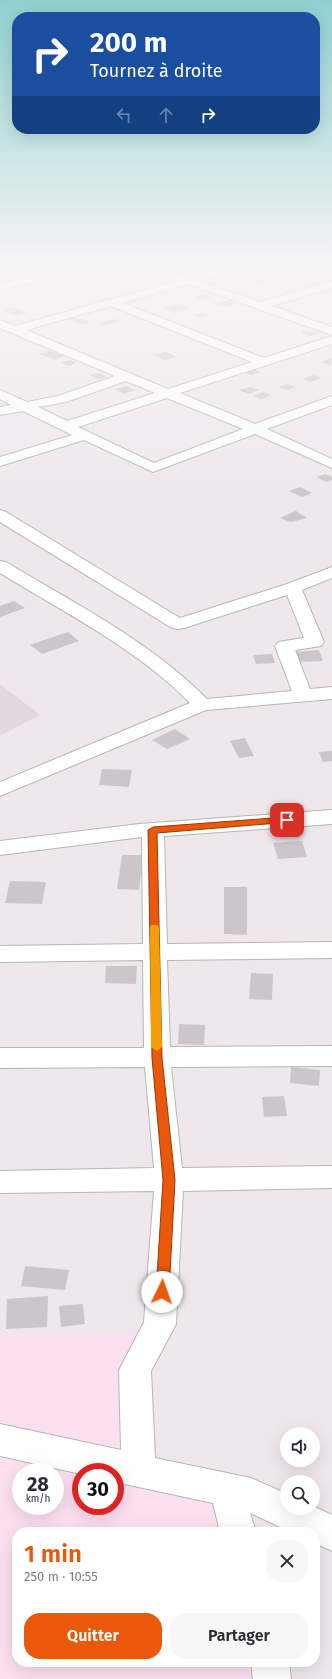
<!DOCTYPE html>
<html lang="fr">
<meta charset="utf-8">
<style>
body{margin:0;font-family:"Fira Sans",sans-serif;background:#f7f7f7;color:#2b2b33;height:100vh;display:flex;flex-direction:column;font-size:15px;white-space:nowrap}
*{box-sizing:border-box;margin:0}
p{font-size:13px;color:#7c7c81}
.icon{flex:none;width:22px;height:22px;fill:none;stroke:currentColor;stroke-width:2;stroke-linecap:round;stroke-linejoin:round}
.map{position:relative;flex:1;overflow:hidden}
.details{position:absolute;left:12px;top:1527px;width:308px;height:140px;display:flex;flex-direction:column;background:#fff;border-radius:16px;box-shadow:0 4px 16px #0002}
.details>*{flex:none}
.top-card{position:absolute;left:12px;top:12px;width:308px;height:122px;border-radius:16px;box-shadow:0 4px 16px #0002;background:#1a4fa0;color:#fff;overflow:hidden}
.controls{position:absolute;left:280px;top:1427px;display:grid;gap:8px}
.controls a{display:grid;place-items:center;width:40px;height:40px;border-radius:50%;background:#fff;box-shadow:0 4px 16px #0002;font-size:20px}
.speed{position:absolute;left:12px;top:1463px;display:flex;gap:8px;font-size:20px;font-weight:700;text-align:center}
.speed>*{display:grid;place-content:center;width:52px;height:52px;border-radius:50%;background:#fff;box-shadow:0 4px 16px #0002;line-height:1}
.speed small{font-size:10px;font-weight:400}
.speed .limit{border:6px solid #d22;background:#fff;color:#111}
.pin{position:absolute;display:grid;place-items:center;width:34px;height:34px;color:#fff;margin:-17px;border-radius:8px;box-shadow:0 2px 6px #0006}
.me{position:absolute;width:44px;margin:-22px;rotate:3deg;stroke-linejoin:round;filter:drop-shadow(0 0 3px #0008)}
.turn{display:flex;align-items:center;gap:14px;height:84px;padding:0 12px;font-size:18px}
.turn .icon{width:52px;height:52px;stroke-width:2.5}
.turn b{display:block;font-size:28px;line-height:34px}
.lanes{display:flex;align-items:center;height:38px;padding:0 12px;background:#0003;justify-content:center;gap:20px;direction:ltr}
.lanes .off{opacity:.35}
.round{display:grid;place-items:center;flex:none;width:42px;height:42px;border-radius:16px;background:#f7f7f7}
.summary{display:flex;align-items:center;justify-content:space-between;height:68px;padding:0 12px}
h1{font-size:24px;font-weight:600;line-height:30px;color:#ea580c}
.primary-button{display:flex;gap:8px;margin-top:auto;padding:8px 12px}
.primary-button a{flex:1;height:46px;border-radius:16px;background:#ea580c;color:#fff;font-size:16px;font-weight:600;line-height:46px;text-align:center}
.primary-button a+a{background:#f7f7f7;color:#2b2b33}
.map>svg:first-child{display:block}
.commercial{fill:#fcdff1;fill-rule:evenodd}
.education{fill:#e2d8de}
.building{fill:#cdc5ca}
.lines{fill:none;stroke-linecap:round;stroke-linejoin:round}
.minor-casing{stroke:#b2b8b3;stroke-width:2}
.minor{fill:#fff;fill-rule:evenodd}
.route{fill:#ea580c;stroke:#983908}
.slow{fill:#f59e0b}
</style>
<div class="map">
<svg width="332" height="1679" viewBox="0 0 332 1679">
<rect width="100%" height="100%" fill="#efe7ec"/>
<path class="commercial" d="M146 1333 159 1485 220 1497 228 1532H17V1662H259L261 1679H0V1336ZM21 1472H55V1506H21ZM81 1472H115V1506H81Z"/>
<path class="education" d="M0 684 40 715 0 736Z"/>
<g class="building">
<path d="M260 278 268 281 256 285 248 282Z"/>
<path d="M204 294 213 297 202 300 193 298Z"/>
<path d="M228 300 238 304 225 307 215 304Z"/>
<path d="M181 304 191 309 174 313 164 308Z"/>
<path d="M15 307 27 313 16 316 4 310Z"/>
<path d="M203 313 210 316 201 318 193 315Z"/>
<path d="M75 317 91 322 83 324 68 319Z"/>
<path d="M114 319 121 321 104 326 98 324Z"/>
<path d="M307 330 318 333 310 336 300 332Z"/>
<path d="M50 351 65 356 55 360 40 354Z"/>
<path d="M166 352 177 357 165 360 153 355Z"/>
<path d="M332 358 331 366 321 362Z"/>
<path d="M71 360 77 363 68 366 61 362Z"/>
<path d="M255 370 261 372 251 375 245 373Z"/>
<path d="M99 373 107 377 98 379 90 375Z"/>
<path d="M313 375 321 378 310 382 302 379Z"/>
<path d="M287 384 296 387 287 390 278 387Z"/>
<path d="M126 386 135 390 124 394 115 389Z"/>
<path d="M250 387 259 390 248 394 239 390Z"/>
<path d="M263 392 271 395 261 399 253 396Z"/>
<path d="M326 474 332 477V480L326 482 316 477Z"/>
<path d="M300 487 312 493 302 497 289 491Z"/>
<path d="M296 511 307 518 291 522 280 518Z"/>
<path d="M14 601 25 608 0 617V606Z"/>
<path d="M68 632 79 641 42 654 30 645Z"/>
<path d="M319 650 323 661 299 662 295 652Z"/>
<path d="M272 654 275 663 256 664 253 655Z"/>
<path d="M175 729 190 739 167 749 152 740Z"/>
<path d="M245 738 254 756 239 758 230 741Z"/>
<path d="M332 751V761L323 762 319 752Z"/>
<path d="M102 769 132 770 129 787 99 785Z"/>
<path d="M302 841 307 857 278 859 273 843Z"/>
<path d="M122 855H143L139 890 117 889Z"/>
<path d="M10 881 46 882 42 904 5 903Z"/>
<path d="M224 887H247V935L224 934Z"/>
<path d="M106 966H137L136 984 105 983Z"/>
<path d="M251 973 273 974 272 1000 249 999Z"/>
<path d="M179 1024 205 1025 204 1045 178 1044Z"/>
<path d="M291 1067 320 1070 319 1086 290 1083Z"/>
<path d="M284 1096 287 1116 264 1117 262 1097Z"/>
<path d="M25 1266 69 1270 65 1290 21 1286Z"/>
<path d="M48 1296 47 1327 6 1329 7 1299Z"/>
<path d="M83 1304 85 1324 61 1327 59 1306Z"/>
</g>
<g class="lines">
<g class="minor-casing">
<g id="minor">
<path d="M64 269H81L80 271 0 290V284Z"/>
<path d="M149 269H164L188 277 219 269H235L234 271 199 281 260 302 332 281V288L272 306 332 327V335L188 284 123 303 264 358 332 336V344L180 393 255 424 332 396V405L267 429 332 459V468L255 434 153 472 84 440 0 466V457L72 435 23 411 0 415V407L11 405 0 399V390L27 402 58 396 115 376 0 328V320L15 326 177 281 150 271ZM111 306 252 362 168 389 26 330ZM126 381 155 393 67 421 38 407 66 402ZM167 398 243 429 154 463 78 427Z"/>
<path d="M0 510 6 512 180 618 287 584 332 567V578L302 590 324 642 321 646 295 650 310 689 332 687V699L206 710 0 796V782L190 703C140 651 62 611 0 573V561L6 562C74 603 151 642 207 699L292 691 275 646 278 642 304 638 287 595 184 628 178 629 172 628 0 522Z"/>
<path d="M332 810V824L164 836 167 944 332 942V958L167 960 170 1047 332 1046V1066L171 1067 182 1168 332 1166V1188L183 1191 176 1324 151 1371 155 1458 251 1478 287 1494V1508H313V1506L332 1515V1551L315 1543V1532H291L250 1513 256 1532H220L213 1503 115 1482V1472H81V1474L0 1456V1424L121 1450 119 1370 144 1322 154 1191 0 1193V1171L154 1168 145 1067 0 1068V1048H144L143 960 0 962V946L143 944 142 837 0 855V841L139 824Z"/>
<path d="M251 1662H289L291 1679H253Z"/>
</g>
</g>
<use href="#minor" class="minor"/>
</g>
<linearGradient id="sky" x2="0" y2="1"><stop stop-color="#90d0d1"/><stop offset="0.53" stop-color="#f8f4f6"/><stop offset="1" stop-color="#f8f4f6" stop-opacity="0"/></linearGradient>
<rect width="332" height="504" fill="url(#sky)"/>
<path class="route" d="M287 817 292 820 290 822 157 833 162 1058 175 1180 169 1292 167 1296 162 1297 158 1296 156 1292 163 1180 152 1058 148 830 153 827Z"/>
<path class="slow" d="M151 925H158L159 928 162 1047 157 1051 151 1047 150 928Z"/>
</svg>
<div class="controls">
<a><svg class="icon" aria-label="sound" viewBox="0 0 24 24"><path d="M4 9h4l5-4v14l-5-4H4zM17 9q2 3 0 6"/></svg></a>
<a><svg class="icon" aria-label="search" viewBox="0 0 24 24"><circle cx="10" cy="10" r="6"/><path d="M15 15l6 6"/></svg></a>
</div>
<div class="speed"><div>28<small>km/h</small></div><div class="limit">30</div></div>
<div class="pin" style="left:287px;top:820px;background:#d93025"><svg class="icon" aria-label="arrive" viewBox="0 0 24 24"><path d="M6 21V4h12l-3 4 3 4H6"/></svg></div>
<svg class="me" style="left:162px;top:1292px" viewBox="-20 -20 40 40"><circle r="19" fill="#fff"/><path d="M0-13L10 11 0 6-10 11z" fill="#ea580c"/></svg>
<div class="top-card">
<div class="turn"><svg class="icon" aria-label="right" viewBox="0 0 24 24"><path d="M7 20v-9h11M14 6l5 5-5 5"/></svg><div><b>200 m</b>Tournez à droite</div></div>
<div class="lanes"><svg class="icon off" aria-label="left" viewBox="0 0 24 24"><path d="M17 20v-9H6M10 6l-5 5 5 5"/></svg><svg class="icon off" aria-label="ahead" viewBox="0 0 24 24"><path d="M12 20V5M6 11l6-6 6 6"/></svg><svg class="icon" aria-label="right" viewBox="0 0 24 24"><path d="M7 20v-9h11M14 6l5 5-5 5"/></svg></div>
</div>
<section class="details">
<div class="summary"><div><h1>1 min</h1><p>250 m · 10:55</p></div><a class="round"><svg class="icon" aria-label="close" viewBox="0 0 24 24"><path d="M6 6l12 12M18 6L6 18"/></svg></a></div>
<div class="primary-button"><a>Quitter</a><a>Partager</a></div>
</section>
</div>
